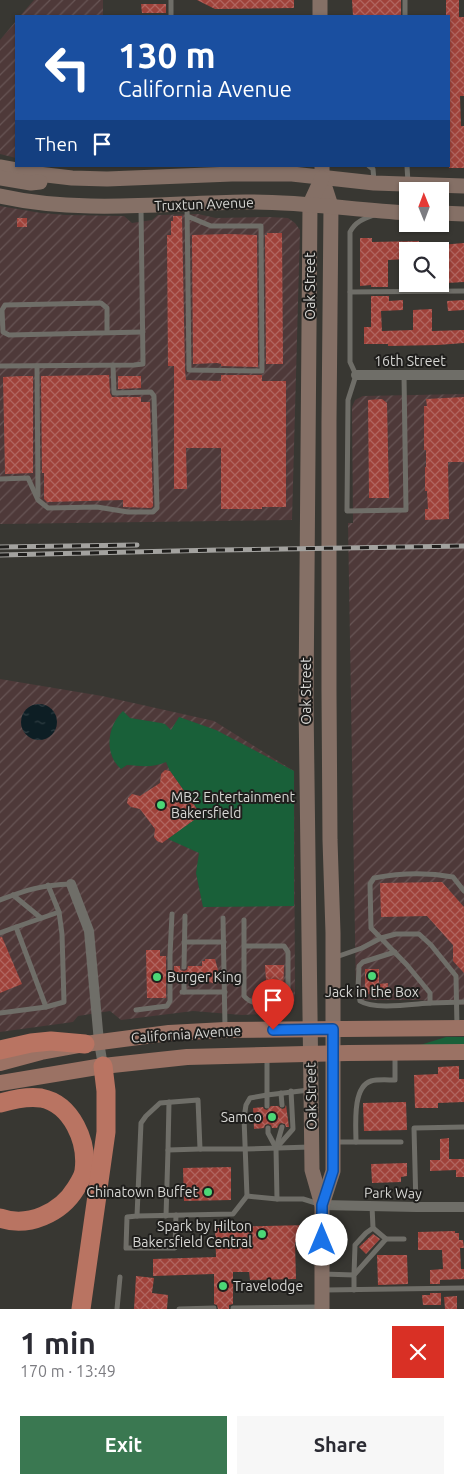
<!DOCTYPE html>
<meta charset="utf-8">
<style>
body{margin:0;font-family:Ubuntu,sans-serif;background:#f7f7f7;color:#2b2b33;height:100vh;display:flex;flex-direction:column;font-size:19px;white-space:nowrap}
*{box-sizing:border-box;margin:0}
p{font-size:16px;color:#7c7c81}
.icon{flex:none;width:28px;height:28px;fill:none;stroke:currentColor;stroke-width:2;stroke-linecap:round;stroke-linejoin:round}
.map{position:relative;height:1309px;overflow:hidden}
.side{display:flex;flex-direction:column;background:#fff;flex:1}
.side>*{flex:none}
.hud{position:absolute;left:15px;top:15px;width:435px;height:152px;border-radius:0px;box-shadow:0 1px 4px #0004;background:#1a4fa0;color:#fff;overflow:hidden}
.needle{width:32px;rotate:359deg}
.controls{position:absolute;left:399px;top:182px;display:grid;gap:10px}
.controls a{display:grid;place-items:center;width:50px;height:50px;border-radius:0px;background:#fff;box-shadow:0 1px 4px #0004;font-size:25px}
.pin{position:absolute;display:grid;place-items:center;width:42px;height:42px;color:#fff;margin:-51px -21px;border-radius:50% 50% 50% 0;rotate:-45deg;box-shadow:0 0 5px #0007}
.pin .icon{rotate:45deg}
.me{position:absolute;width:55px;margin:-28px;rotate:0deg;stroke-linejoin:round;filter:drop-shadow(0 0 4px #0008)}
.turn{display:flex;align-items:center;gap:18px;height:105px;padding:0 20px;font-size:22px}
.turn .icon{width:65px;height:65px;stroke-width:2.5}
.turn b{display:block;font-size:35px;line-height:42px}
.then{display:flex;align-items:center;height:48px;padding:0 20px;background:#0003;gap:10px;font-size:19px}
.round{display:grid;place-items:center;flex:none;width:52px;height:52px;border-radius:0px;background:#f7f7f7}
.summary{display:flex;align-items:center;justify-content:space-between;height:85px;padding:0 20px}
h1{font-size:30px;font-weight:600;line-height:38px}
.action{display:flex;gap:10px;margin-top:auto;padding:10px 20px}
.action a{flex:1;height:58px;border-radius:0px;background:#3a7851;color:#fff;font-size:20px;font-weight:600;line-height:58px;text-align:center}
.action a+a{background:#f7f7f7;color:#2b2b33}
.map>svg:first-child{display:block}
.industrial{fill:url(#industrial-furrows)}
.grass{fill:#196039}
.water{fill:url(#water-ripples)}
.building{fill:url(#building-cross-hatch)}
.lines{fill:none;stroke-linecap:round;stroke-linejoin:round}
.service{stroke:#6f6e68;stroke-width:5}
.minor{stroke:#6f6e68;stroke-width:10}
.secondary{stroke:#857066;stroke-width:15}
.primary{stroke:#9b7264;stroke-width:16}
.motorway{stroke:#b97462;stroke-width:19}
.rail-casing{stroke:#a3a29f;stroke-width:5}
.rail{stroke:#1f1e1c;stroke-width:3;stroke-dasharray:9;stroke-linecap:butt}
.route-casing{stroke:#114b97;stroke-width:12}
.route{stroke:#1a73e8;stroke-width:9}
.poi-dot{fill:#4cd676;stroke:#1f1e1c;stroke-width:2}
.labels{text-anchor:middle;stroke-width:4;stroke-linejoin:round;paint-order:stroke}
.street-label{font-size:14px;fill:#d7d7d4;stroke:#1f1e1c}
.poi-label{font-size:14px;fill:#d7d7d4;stroke:#1f1e1c;text-anchor:start}
</style>
<div class="map">
<svg width="464" height="1309" viewBox="0 0 464 1309">
<defs>
<pattern id="industrial-furrows" width="10" height="10" patternUnits="userSpaceOnUse" patternTransform="scale(1.25)"><rect width="10" height="10" fill="#4e3939"/><path d="M-1 1l2-2M0 10L10 0M9 11l2-2" fill="none" stroke="#675555"/></pattern>
<pattern id="water-ripples" width="26" height="14" patternUnits="userSpaceOnUse" patternTransform="scale(1.25)"><rect width="26" height="14" fill="#0d1e24"/><path d="M2 4q2-2 4 0t4 0M15 11q2-2 4 0t4 0" fill="none" stroke="#303e43"/></pattern>
<pattern id="building-cross-hatch" width="8" height="8" patternUnits="userSpaceOnUse" patternTransform="scale(1.25)"><rect width="8" height="8" fill="#9f423a"/><path d="M0 0l8 8M0 8l8-8" fill="none" stroke="#b0655f"/></pattern>
</defs>
<rect width="100%" height="100%" fill="#383732"/>
<g class="industrial">
<path d="M34 0H103V16H20Z"/>
<path d="M16 21V158L0 154V40Z"/>
<path d="M0 206 41 213 66 215 124 216 132 223 152 220 158 215 198 214 216 218 269 217 288 218 295 223 300 230 292 520 0 524Z"/>
<path d="M464 394V1005L419 1000H361L356 995 348 523H353L352 407 355 400 363 396Z"/>
<path d="M0 679 102 696 214 721 294 771 295 1001 282 1013 242 1015 193 1011 121 1020 110 1011 78 1016 73 1022 0 1032Z"/>
</g>
<g class="grass">
<path d="M123 711 130 718 161 723 165 724 171 730 179 717 216 730 294 771V906L203 907 196 873 199 853 168 839 201 814 170 771 166 762C153 768 141 766 127 765L121 769C104 754 107 726 123 711Z"/>
<path d="M446 1037H464V1046L420 1045Z"/>
</g>
<circle class="water" cx="39" cy="722" r="18"/>
<g class="building">
<path d="M197 0H294V8L215 9Z"/>
<path d="M352 0H401V16H353Z"/>
<path d="M446 0H459V17H464V96H460L461 126H464V168H449L450 54 449 16H446Z"/>
<path d="M141 4H166V13H142Z"/>
<path d="M173 216H182L185 370 186 380 221 381V375H262V381H286V507H262V509H221V448H186L187 489H174V366H168L167 235H171V221H173Z"/>
<rect x="17" y="218" width="10" height="9"/>
<path d="M267 233H282L283 364H266L265 235H267Z"/>
<path d="M229 234 257 235 258 367 221 366V364L217 363 193 364 192 235Z"/>
<path d="M360 238H372V242L419 241V251H408V259L388 260V287H371V285L360 286Z"/>
<path d="M464 243V282L447 283 446 257H440V245Z"/>
<path d="M371 296H389V301L403 300V310L381 311 382 331 413 330V310L432 309V331L464 330V343L438 345 388 346V344H364V327H371Z"/>
<path d="M464 300V310L448 311 447 301Z"/>
<path d="M109 375 110 393 112 397H141V402H150L153 506 151 508 123 507V500L47 502 44 499V473H42L41 376Z"/>
<path d="M22 376H33V473L5 474 3 377Z"/>
<path d="M118 376H141V388L118 389Z"/>
<path d="M464 397V462H448L449 519 425 520V509H428L427 491H425V467H426V450H424V406H427L426 399Z"/>
<path d="M382 399 387 403 389 498H369L368 400Z"/>
<path d="M165 770 170 771 201 815 162 843 157 841 154 837 155 829 140 809 131 807 127 803 128 798 132 794 140 796 160 783 161 774Z"/>
<path d="M442 882 464 907V973L453 961V945L427 916 381 917 380 883Z"/>
<path d="M0 937H2L22 984 0 993Z"/>
<path d="M146 950H160V956H166V998H147Z"/>
<path d="M205 959H215L218 970 217 981 215 984 204 980H188L187 977 184 976 181 977 180 980 174 981V966H180V970L184 971 187 970 188 966H202V961H205Z"/>
<path d="M265 965H284L283 994 267 995Z"/>
<path d="M365 969H379V984L388 983V993L365 994Z"/>
<path d="M459 1066V1079H464V1102L438 1103V1108H415L414 1075 438 1074V1067Z"/>
<path d="M406 1102 407 1130 364 1131 363 1103Z"/>
<path d="M286 1105 289 1127H286L285 1124 281 1123 279 1124 277 1128H272L271 1125 268 1124 265 1125 264 1128 254 1129 253 1108 263 1107 264 1109 267 1110 271 1106H278L282 1109 285 1108Z"/>
<path d="M449 1138V1159H464V1177H456V1170L430 1171V1160H440V1139Z"/>
<path d="M407 1163V1176L401 1177V1182L372 1183 371 1164Z"/>
<path d="M231 1167V1200L184 1201 183 1168Z"/>
<path d="M309 1225 310 1242H295L296 1279 250 1280 249 1272H233V1304L229 1305V1309H218L217 1305 214 1304V1274L153 1276V1259L216 1257 215 1227Z"/>
<path d="M455 1231V1233H459V1240H463L464 1248H460L461 1269H464V1279L440 1280V1284H430V1270L443 1269 442 1250H418V1232Z"/>
<path d="M373 1234 380 1239 366 1254 359 1247Z"/>
<path d="M377 1255H407L408 1284 378 1285Z"/>
<path d="M136 1276 154 1278 152 1293 168 1295 167 1309H134Z"/>
<path d="M430 1293H441V1305H423L422 1295H430Z"/>
<path d="M457 1296V1309H445L444 1297Z"/>
</g>
<g class="lines">
<g class="service">
<path d="M171 0V16"/>
<path d="M405 0V16"/>
<path d="M369 166 373 169 374 181"/>
<path d="M407 166 408 183"/>
<path d="M187 204 189 370 262 371 261 226H211L187 216"/>
<path d="M374 215C363 219 355 222 350 232V362L356 375 348 400 347 511 406 510 404 375"/>
<path d="M350 292 464 291"/>
<path d="M107 332V308L101 303 5 305 2 310 3 332 9 335 143 332"/>
<path d="M0 366 134 365 143 364 141 208"/>
<path d="M37 366 38 495"/>
<path d="M0 479 28 478 38 500 48 508 97 507 128 512H153L157 508 154 396 151 392 114 393 113 365"/>
<path d="M464 891 453 877C426 872 400 873 374 878L370 884 371 928 407 965 430 993V1003L464 1002"/>
<path d="M13 895 41 918"/>
<path d="M0 900C26 890 42 885 71 884"/>
<path d="M223 918 225 1027"/>
<path d="M244 920V996C253 1007 270 1003 283 1003L288 995V952L284 946H244"/>
<path d="M0 933 16 927"/>
<path d="M184 942H224"/>
<path d="M395 952 363 962 359 966 358 990 360 1001C374 1010 413 1004 430 1003"/>
<path d="M336 957 362 948 381 938 396 934H419L431 945 456 976 457 1027"/>
<path d="M184 967 185 916"/>
<path d="M182 992H225"/>
<path d="M184 992V980"/>
<path d="M46 1007 16 927 59 912"/>
<path d="M136 1010 167 1006 170 1001V955L172 914"/>
<path d="M0 1013 46 1007 64 1002 62 934 59 912 48 885"/>
<path d="M267 1058V1095L309 1090"/>
<path d="M281 1093 282 1105"/>
<path d="M169 1102 168 1150 200 1149"/>
<path d="M268 1128V1133L276 1148"/>
<path d="M334 1142H401"/>
<path d="M356 1142C356 1126 352 1087 371 1081 378 1079 388 1080 395 1080V1056"/>
<path d="M278 1146 293 1129 291 1091"/>
<path d="M310 1147 246 1149H200L198 1100 160 1103 146 1116 141 1123 137 1216 233 1214 247 1196 277 1199H303L319 1204"/>
<path d="M247 1196 244 1118 246 1105 250 1098 267 1095V1106"/>
<path d="M277 1199 276 1148 282 1127"/>
<path d="M416 1207 414 1128 464 1127"/>
<path d="M137 1216 127 1217 126 1248H175L176 1215"/>
<path d="M166 1216 168 1150"/>
<path d="M386 1239H404"/>
<path d="M323 1274 354 1275 355 1245 366 1233 373 1228 372 1206"/>
<path d="M325 1290 464 1288"/>
<path d="M354 1290V1275L386 1239 373 1228"/>
<path d="M233 1308 319 1307"/>
<path d="M117 1309 120 1277"/>
<path d="M179 1309 214 1308"/>
</g>
<g class="minor">
<path d="M356 375H464"/>
<path d="M71 884 89 931 99 1042 103 1066"/>
<path d="M322 1205 416 1207H464"/>
</g>
<g class="secondary">
<path d="M320 0V16"/>
<path d="M322 166V178L331 206 329 422V691L330 840 333 933V1171L322 1205"/>
<path d="M0 167 38 174 72 178 107 179 232 174H292L374 183 464 186"/>
<path d="M0 178 31 183 40 182"/>
<path d="M322 178 310 204 306 701 312 1170 322 1205V1309"/>
<path d="M0 196C81 214 163 203 245 202 300 201 353 210 408 213"/>
<path d="M440 213 464 214"/>
</g>
<g class="primary">
<path d="M0 1063 41 1052 85 1044 169 1033 225 1030 464 1028"/>
<path d="M0 1083 103 1066 187 1057 348 1053 464 1052"/>
</g>
<g class="motorway">
<path d="M0 1050 31 1043 51 1041 85 1044"/>
<path d="M0 1103C14 1099 27 1096 41 1098 72 1104 88 1142 84 1171 83 1177 79 1183 76 1188 61 1213 28 1228 0 1218"/>
<path d="M81 1309 106 1132V1091L103 1066"/>
</g>
<g class="rail-casing">
<g id="rail">
<path d="M0 547 137 545"/>
<path d="M0 555 219 550 464 546"/>
</g>
</g>
<use href="#rail" class="rail"/>
</g>
<g class="lines">
<g class="route-casing">
<path id="route" d="M273 1030 333 1029V1171L322 1205V1240"/>
</g>
<use href="#route" class="route"/>
</g>
<g class="poi-dot">
<circle cx="161" cy="805" r="5"/>
<circle cx="372" cy="976" r="5"/>
<circle cx="157" cy="977" r="5"/>
<circle cx="272" cy="1117" r="5"/>
<circle cx="208" cy="1192" r="5"/>
<circle cx="262" cy="1234" r="5"/>
<circle cx="223" cy="1286" r="5"/>
</g>
<g class="labels">
<g class="street-label">
<text transform="translate(204 204) rotate(-2)" y="5">Truxtun Avenue</text>
<text transform="translate(310 286) rotate(-90)" y="5">Oak Street</text>
<text x="410" y="366">16th Street</text>
<text transform="translate(306 691) rotate(-90)" y="5">Oak Street</text>
<text transform="translate(186 1034) rotate(-4)" y="5">California Avenue</text>
<text transform="translate(311 1096) rotate(-91)" y="5">Oak Street</text>
<text transform="translate(393 1193) rotate(1)" y="5">Park Way</text>
</g>
<g class="poi-label">
<text x="171" y="802">MB2 Entertainment<tspan x="171" dy="16">Bakersfield</tspan></text>
<text x="167" y="982">Burger King</text>
<text x="372" y="997" text-anchor="middle">Jack in the Box</text>
<text x="262" y="1122" text-anchor="end">Samco</text>
<text x="198" y="1197" text-anchor="end">Chinatown Buffet</text>
<text x="252" y="1231" text-anchor="end">Spark by Hilton<tspan x="252" dy="16">Bakersfield Central</tspan></text>
<text x="233" y="1291">Travelodge</text>
</g>
</g>
</svg>
<div class="controls">
<a><svg class="needle" viewBox="-14 -14 28 28"><path d="M0-13l5 13h-10z" fill="#e53935"/><path d="M0 13l5-13h-10z" fill="#7c7c81"/></svg></a>
<a><svg class="icon" aria-label="search" viewBox="0 0 24 24"><circle cx="10" cy="10" r="6"/><path d="M15 15l6 6"/></svg></a>
</div>
<div class="pin" style="left:273px;top:1030px;background:#d93025"><svg class="icon" aria-label="arrive" viewBox="0 0 24 24"><path d="M6 21V4h12l-3 4 3 4H6"/></svg></div>
<svg class="me" style="left:322px;top:1240px" viewBox="-20 -20 40 40"><circle r="19" fill="#fff"/><path d="M0-13L10 11 0 6-10 11z" fill="#1a73e8"/></svg>
<div class="hud">
<div class="turn"><svg class="icon" aria-label="left" viewBox="0 0 24 24"><path d="M17 20v-9H6M10 6l-5 5 5 5"/></svg><div><b>130 m</b>California Avenue</div></div>
<div class="then">Then<svg class="icon" aria-label="arrive" viewBox="0 0 24 24"><path d="M6 21V4h12l-3 4 3 4H6"/></svg></div>
</div>
</div>
<section class="side">
<div class="summary"><div><h1>1 min</h1><p>170 m · 13:49</p></div><a class="round" style="background:#d93025;color:#fff"><svg class="icon" aria-label="close" viewBox="0 0 24 24"><path d="M6 6l12 12M18 6L6 18"/></svg></a></div>
<div class="action"><a>Exit</a><a>Share</a></div>
</section>
